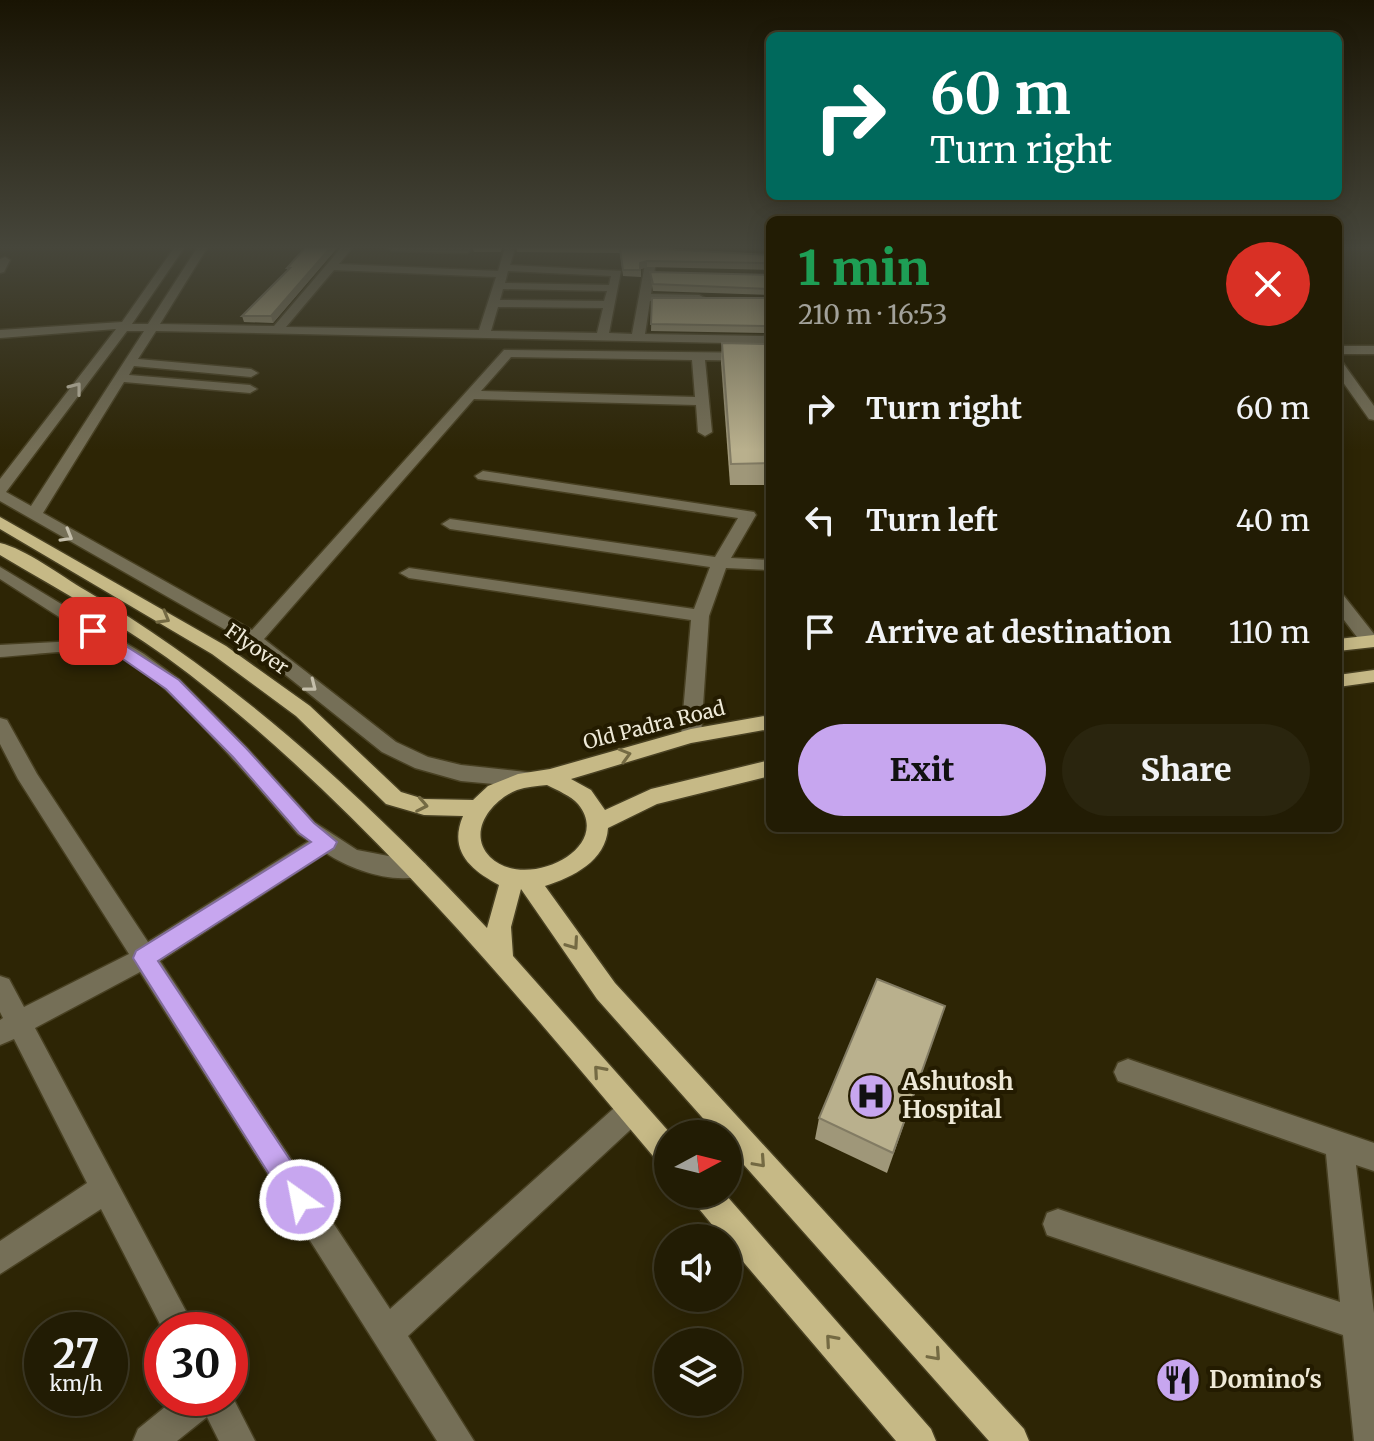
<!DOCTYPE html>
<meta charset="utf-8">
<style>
body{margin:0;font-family:Merriweather,serif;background:#2a250e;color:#f1f3f6;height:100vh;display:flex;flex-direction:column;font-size:30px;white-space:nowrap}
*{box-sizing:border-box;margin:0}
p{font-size:26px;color:#a2a19a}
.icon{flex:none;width:44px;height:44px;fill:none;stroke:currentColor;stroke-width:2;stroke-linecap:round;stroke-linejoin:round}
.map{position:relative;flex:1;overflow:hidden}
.details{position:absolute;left:766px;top:216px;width:576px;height:616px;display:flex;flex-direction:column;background:#221c04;border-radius:12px;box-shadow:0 4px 20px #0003,0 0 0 2px #3f3a26}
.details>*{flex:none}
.hud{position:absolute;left:766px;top:32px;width:576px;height:168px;border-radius:12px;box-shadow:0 4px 20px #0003,0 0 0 2px #3f3a26;background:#00695c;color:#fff;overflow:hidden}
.needle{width:52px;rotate:83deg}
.tools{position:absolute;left:654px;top:1120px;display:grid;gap:16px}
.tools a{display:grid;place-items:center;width:88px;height:88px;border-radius:50%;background:#221c04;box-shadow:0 4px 20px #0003,0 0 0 2px #3f3a26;font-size:40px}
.speed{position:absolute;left:24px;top:1312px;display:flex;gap:16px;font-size:40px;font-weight:700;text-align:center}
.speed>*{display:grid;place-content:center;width:104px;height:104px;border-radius:50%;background:#221c04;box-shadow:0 4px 20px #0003,0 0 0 2px #3f3a26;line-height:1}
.speed small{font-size:20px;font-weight:400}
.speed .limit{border:12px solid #d22;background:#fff;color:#111}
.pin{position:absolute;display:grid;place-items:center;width:68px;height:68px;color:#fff;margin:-34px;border-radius:16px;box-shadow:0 4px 12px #0006}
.me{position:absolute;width:88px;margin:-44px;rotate:327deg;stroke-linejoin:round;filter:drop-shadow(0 0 6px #0008)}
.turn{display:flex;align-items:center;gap:28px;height:168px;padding:0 32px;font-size:36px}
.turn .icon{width:104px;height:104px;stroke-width:2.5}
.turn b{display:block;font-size:56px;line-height:68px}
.round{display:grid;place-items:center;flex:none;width:84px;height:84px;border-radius:42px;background:#2a250e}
.headline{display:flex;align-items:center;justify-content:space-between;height:136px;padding:0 32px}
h1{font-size:48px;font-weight:800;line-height:60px;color:#1e9e55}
.primary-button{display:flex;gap:16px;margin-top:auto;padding:16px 32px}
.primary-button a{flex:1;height:92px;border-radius:48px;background:#c7a6ef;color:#111;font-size:32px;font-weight:800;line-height:92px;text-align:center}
.primary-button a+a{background:#2a250e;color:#f1f3f6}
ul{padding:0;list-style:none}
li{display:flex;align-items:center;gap:24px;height:112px;padding:0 32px}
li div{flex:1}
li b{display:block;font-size:30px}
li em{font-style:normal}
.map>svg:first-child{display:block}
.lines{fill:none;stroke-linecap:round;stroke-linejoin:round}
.minor-casing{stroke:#484022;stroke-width:3}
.major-casing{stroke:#484022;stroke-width:3}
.minor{fill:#756f57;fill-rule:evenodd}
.major{fill:#c6b986;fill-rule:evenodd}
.wall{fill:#9f9779}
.shaded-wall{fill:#827b63}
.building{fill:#b9b08d;stroke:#827b63;stroke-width:2}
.oneway{stroke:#c4beaa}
.oneway2{stroke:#746a43}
.route{fill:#c7a6ef;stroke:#816c9b;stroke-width:2}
.labels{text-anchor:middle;stroke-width:8;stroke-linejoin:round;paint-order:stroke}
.street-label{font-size:20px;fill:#eee9d7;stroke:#231b00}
.near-poi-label{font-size:24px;font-weight:bold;fill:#eee9d7;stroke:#231b00;text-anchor:start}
</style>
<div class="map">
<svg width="1374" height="1441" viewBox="0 0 1374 1441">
<rect width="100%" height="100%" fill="#2d2505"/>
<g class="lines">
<g class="minor-casing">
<g id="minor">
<path d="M174 248H184L132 324H148L197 248H207L160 324 274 326 341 248H352L339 264 498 271 505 248H515L510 265 621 271 609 333 632 334 648 248H658L651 294 699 295 705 298 699 301H650L645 334 770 336V344L156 331 138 359 251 369 258 373 251 377 134 366 129 375 250 385 257 389 250 393 124 382 43 513 252 630 504 350 770 353V361L705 360 712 432 705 436 698 432 696 405 474 399 264 639 396 742 428 757 461 765 535 773 539 779 535 785 528 787 461 781 415 768 382 752 238 637 0 501V479L116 329 0 338V330L122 322ZM334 270 496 277 479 330 286 327ZM508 271 611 276 609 285 505 283ZM503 289 607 291 604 301 500 300ZM498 307 603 308 597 333 491 331ZM127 331H144L31 506 6 492ZM511 357 692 360 695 397 481 391Z"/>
<path d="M387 248H471L472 250 467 253 392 251Z"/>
<path d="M5 257 10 260 4 272 0 273V259Z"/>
<rect x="1338" y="346" width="36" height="8"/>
<path d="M1338 362 1343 363 1374 406V420L1369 419 1338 375Z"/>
<path d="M483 471 754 512 756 515 731 558 770 560V570L726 568 709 616 701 736 698 741H684L681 736 691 620 409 578 400 573 409 568 694 609 710 567 450 529 442 524 450 519 715 557 738 518 478 479 475 476Z"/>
<path d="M0 567 144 654 180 680 247 748 314 822 357 850 425 863 428 869 425 875C395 885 351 870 326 853L160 961 390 1309 622 1101 632 1097 642 1101 646 1110 642 1119 408 1336 474 1441H437L140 972 35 1028 196 1330H163L101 1209 0 1274V1241L87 1183 14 1039 0 1045V1020L3 1018 0 1012V976L9 979 24 1007 129 954 18 779 0 744V718L7 720 37 774 148 942 309 841 298 834C268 799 150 657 110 651 83 648 30 655 0 657V645L95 640 0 579Z"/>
<path d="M1338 595 1344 596 1374 634V646L1363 645 1338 612Z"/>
<path d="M1128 1059 1374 1143V1171L1356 1165 1374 1313V1441H1354L1343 1335 1047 1235 1043 1224 1047 1213 1058 1209 1340 1302 1326 1154 1118 1081 1114 1072 1118 1063Z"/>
<path d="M230 1392 255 1441H219L207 1417 177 1441H133L138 1429 176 1398H230Z"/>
</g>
</g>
<g class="major-casing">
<g id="major">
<path d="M0 517 226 646 310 706 401 792 424 799 473 800 488 786 518 774 550 769 691 729 770 715V729L691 743 571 779 591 790 605 810 651 789 770 760V776L657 804 608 828C606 861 573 877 545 886L615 983 1024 1429 1029 1441H989L728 1147V1134H717L597 999 521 889 511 927 513 956 671 1134H668V1166L658 1162C513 990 368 813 189 674 131 629 64 593 0 555V543C26 549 61 576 85 590 238 680 366 799 487 928L499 885C471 870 448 851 463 816L424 815 386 804 296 716 212 654 0 529ZM547 785C557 790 571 796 578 804 615 849 525 892 490 857 466 832 492 800 517 790 526 787 537 786 547 785Z"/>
<path d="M1374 635V647L1338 651V639Z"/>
<path d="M1374 670V682L1338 687V675Z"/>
<path d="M690 1194H725L931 1429 936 1441H896L728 1244V1238H723L695 1204Z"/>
</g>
</g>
<use href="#minor" class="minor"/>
<use href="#major" class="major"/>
</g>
<g class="wall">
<path d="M305 248H337L273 323 244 322 242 316 288 271 287 268Z"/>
<path d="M472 248H502L501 252H474Z"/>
<path d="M516 248H646L770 255V270L647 267 641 269V277L623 276 620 253 517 252Z"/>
<path d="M650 272 770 275V295L653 291Z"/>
<path d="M652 298H770V325L765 324V333L651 331Z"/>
<path d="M722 343 770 349V485H730L721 363Z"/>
<path d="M945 1006 887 1173 815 1139 819 1118Z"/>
</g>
<g class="shaded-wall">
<path d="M330 248H337L273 323 271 316Z"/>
<path d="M647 261V267L641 269 640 263Z"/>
</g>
<g class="building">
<path d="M305 248H330L271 316H242L290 268H287Z"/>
<path d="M620 248H646L770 255V263L647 261 640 263V270H623Z"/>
<path d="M650 272 770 275V289L653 284Z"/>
<path d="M652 298H770V318H765V326L651 324Z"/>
<path d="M722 343 765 344V349H770V463L731 464Z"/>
<path d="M877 979 945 1006 893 1153 819 1118Z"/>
</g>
<defs><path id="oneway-chevron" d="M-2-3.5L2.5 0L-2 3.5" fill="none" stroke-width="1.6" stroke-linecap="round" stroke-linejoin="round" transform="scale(2)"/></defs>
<g class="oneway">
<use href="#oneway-chevron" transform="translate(76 388) rotate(-52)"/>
<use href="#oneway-chevron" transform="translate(67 536) rotate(30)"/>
<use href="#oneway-chevron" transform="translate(311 686) rotate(38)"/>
</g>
<g class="oneway2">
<use href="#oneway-chevron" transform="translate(164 618) rotate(30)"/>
<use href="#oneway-chevron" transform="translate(625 755) rotate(-16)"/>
<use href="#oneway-chevron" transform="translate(422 805) rotate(11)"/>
<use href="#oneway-chevron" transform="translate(573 944) rotate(55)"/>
<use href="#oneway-chevron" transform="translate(599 1071) rotate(-131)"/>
<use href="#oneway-chevron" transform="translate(760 1162) rotate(48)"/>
<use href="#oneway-chevron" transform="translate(831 1340) rotate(-131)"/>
<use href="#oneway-chevron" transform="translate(935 1355) rotate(48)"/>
</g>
<linearGradient id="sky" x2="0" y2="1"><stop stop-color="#191403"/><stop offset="0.55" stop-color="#46463b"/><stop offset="1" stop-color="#46463b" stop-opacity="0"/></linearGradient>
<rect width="1374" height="450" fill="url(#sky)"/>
<path class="route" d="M93 625 179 680 246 748 314 823 337 842 334 848 158 961 310 1190 314 1200 310 1209 300 1213 291 1209 133 958 136 951 311 842 299 833 233 757 166 689 87 634 85 631 87 627Z"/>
<defs>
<g id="hospital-disc" transform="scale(2.3)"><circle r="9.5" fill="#c7a6ef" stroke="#231b00"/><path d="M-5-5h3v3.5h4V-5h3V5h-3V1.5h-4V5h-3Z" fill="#111"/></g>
<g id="restaurant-disc" transform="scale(2.3)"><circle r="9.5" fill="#c7a6ef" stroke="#231b00"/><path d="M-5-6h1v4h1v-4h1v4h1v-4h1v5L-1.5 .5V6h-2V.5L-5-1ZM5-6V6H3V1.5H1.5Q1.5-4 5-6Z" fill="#111"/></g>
</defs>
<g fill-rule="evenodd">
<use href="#hospital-disc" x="871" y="1096"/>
<use href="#restaurant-disc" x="1178" y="1380"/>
</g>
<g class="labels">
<g class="street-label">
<text transform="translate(257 649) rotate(35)" y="7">Flyover</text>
<text transform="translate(654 725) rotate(-14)" y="7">Old Padra Road</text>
</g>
<g class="near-poi-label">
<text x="902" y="1090">Ashutosh<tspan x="902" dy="28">Hospital</tspan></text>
<text x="1209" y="1388">Domino's</text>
</g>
</g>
</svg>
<div class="tools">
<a><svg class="needle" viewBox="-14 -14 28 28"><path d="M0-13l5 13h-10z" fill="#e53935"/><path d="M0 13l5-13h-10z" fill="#a2a19a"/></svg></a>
<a><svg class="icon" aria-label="sound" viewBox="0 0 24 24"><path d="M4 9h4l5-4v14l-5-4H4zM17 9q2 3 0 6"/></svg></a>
<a><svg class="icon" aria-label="layers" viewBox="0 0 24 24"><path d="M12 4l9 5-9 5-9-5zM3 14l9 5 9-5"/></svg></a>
</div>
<div class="speed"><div>27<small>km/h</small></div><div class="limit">30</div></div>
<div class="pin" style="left:93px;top:631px;background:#d93025"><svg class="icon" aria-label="arrive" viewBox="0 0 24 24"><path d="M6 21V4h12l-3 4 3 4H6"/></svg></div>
<svg class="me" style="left:300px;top:1200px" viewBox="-20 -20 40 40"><circle r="17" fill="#c7a6ef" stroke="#fff" stroke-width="3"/><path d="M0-11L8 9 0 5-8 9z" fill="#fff"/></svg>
<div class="hud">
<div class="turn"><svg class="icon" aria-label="right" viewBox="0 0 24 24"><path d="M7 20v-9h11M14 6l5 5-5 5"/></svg><div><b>60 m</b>Turn right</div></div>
</div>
<section class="details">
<div class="headline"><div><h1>1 min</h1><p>210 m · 16:53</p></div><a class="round" style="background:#d93025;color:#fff"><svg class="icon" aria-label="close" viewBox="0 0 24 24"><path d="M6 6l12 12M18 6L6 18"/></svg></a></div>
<ul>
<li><svg class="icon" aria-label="right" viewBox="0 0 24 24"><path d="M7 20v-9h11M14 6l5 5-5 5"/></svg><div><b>Turn right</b></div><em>60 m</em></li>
<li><svg class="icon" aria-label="left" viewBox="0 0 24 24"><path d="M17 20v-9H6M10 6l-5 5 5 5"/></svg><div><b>Turn left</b></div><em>40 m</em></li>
<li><svg class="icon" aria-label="arrive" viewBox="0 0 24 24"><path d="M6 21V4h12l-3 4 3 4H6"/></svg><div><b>Arrive at destination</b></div><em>110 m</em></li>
</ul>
<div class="primary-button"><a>Exit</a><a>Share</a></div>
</section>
</div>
